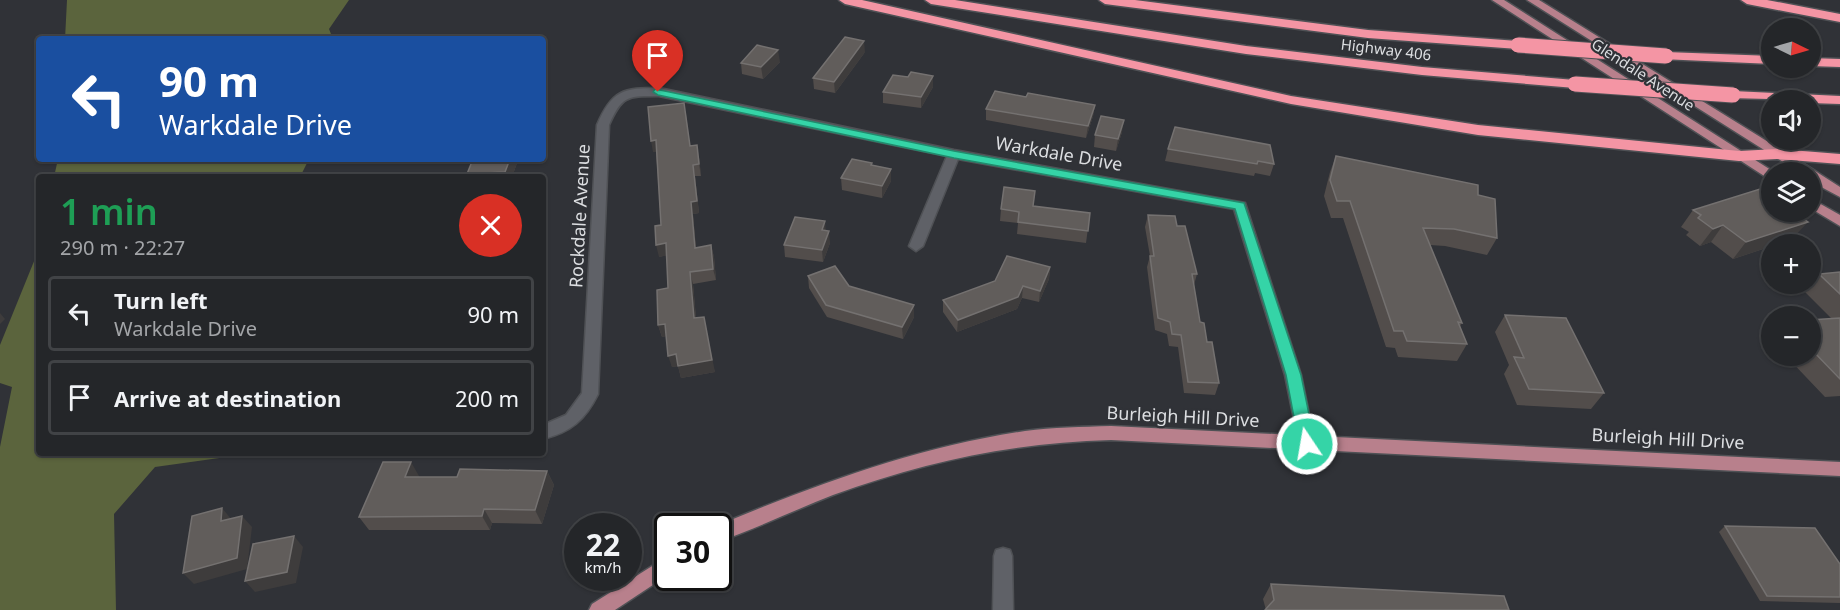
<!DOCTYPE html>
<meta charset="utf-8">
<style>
body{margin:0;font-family:"Noto Sans",sans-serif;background:#303235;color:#f1f3f6;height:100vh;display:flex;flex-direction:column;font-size:22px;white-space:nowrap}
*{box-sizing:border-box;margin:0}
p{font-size:20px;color:#a3a5a8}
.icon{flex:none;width:33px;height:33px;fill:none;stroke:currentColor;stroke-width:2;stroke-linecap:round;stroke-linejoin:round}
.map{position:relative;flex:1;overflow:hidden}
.sheet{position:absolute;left:36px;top:174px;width:510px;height:282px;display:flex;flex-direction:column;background:#242629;border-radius:6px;box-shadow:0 2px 4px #0004,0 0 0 2px #414346}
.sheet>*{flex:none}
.guide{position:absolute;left:36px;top:36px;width:510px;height:126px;border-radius:6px;box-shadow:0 2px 4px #0004,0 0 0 2px #414346;background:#1a4fa0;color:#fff;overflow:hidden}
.needle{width:39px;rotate:95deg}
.buttons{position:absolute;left:1761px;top:18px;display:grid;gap:12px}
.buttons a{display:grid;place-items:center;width:60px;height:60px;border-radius:50%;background:#242629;box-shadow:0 2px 4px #0004,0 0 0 2px #414346;font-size:30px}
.speed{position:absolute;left:564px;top:513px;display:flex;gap:12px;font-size:30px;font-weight:700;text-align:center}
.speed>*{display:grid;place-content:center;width:78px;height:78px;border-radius:50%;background:#242629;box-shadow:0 2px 4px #0004,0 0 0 2px #414346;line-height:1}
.speed small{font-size:15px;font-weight:400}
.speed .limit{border:3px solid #111;border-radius:9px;background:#fff;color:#111}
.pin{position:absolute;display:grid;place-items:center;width:51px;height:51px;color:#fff;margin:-62px -26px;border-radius:50% 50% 50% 0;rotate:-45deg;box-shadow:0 0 6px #0007}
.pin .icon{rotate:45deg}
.me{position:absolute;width:66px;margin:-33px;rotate:348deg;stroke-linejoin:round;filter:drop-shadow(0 0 4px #0008)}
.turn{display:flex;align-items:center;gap:21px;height:126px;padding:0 24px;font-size:27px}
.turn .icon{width:78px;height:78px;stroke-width:2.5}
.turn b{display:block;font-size:42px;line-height:51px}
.round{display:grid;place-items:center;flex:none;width:63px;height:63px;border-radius:32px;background:#303235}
.overview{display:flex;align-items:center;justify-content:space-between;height:102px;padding:0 24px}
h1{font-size:36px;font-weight:600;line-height:45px;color:#1e9e55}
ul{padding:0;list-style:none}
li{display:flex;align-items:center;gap:18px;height:75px;margin:0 12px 9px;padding:0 12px;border:3px solid #414346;border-radius:6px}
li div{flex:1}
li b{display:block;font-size:22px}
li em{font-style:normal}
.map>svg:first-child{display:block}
.forest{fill:#5b643d}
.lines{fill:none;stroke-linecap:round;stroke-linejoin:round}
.minor-casing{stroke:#4f5155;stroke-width:3}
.major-casing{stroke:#4f5155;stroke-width:3}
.highway-casing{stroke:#4f5155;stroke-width:3}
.minor{fill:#5f6167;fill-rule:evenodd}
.major{fill:#b8808c;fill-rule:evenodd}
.highway{fill:#f495a4;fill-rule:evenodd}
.highway-bridge-casing{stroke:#4f5155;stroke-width:17;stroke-linecap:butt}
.highway-bridge{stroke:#f495a4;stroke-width:15}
.wall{fill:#524d4b}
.shaded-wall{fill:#3e3c3c}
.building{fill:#615d5b;stroke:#747170;stroke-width:1.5}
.route{fill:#35d4a7;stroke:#228a6d;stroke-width:1.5}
.labels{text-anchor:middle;stroke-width:4.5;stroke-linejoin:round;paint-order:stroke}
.far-street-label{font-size:15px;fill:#dcdee1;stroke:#303237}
.street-label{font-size:18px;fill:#dcdee1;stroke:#303237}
</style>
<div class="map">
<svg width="1840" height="610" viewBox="0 0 1840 610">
<rect width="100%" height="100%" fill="#303237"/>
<g class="forest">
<path d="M67 0H349L329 29 333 39H65Z"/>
<path d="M58 159H309L300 177H54Z"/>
<path d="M39 249V453H255L155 467 114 514 116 610H0V447L12 387 0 383V345Z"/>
</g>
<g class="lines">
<g class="minor-casing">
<g id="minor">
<path d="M659 88 954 150 1245 203 1301 375 1315 444 1313 449 1307 451 1301 449 1299 444 1285 375 1234 209 958 159 923 246 916 251 909 246 947 156 659 96C628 96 622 95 609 125L598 394C585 420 571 432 543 439V425L566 415 582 393 597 125C612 90 623 88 659 88Z"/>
<path d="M1003 548 1010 550 1012 556 1013 610H993L994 556 996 550Z"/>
</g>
</g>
<g class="major-casing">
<g id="major">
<path d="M1492 0H1504L1774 172H1772V181Z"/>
<path d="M1527 0H1539L1812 169 1840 187V197L1810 181V172H1799Z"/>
<path d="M1810 198 1840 215V226L1810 208Z"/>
<path d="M1111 426 1840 462V476L1111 440C1012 443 927 461 833 495 795 510 757 528 718 542V526H716C815 485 917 447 1025 431 1053 427 1082 427 1111 426Z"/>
<path d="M668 556V575L615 610H589L592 604Z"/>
</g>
</g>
<g class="highway-casing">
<g id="highway">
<path d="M839 0H862L1291 96 1478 125 1739 151 1777 149 1840 154V164L1777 159 1739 161 1478 135 1291 104 845 4Z"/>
<path d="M925 0H955L1246 46 1422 67 1575 80 1582 84 1575 88 1422 75 1246 54 931 4Z"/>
<path d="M1099 0H1135L1368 30 1518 41 1525 45 1518 49 1368 38 1105 4Z"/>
<path d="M1741 0H1767L1840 14V22L1747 4Z"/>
<path d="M1666 52 1772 56V64L1661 59V53Z"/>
<path d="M1810 58 1840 59V67L1810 66Z"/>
<path d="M1733 91 1840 96V104L1810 103V100L1728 98 1726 95Z"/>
</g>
</g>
<use href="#minor" class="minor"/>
<use href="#major" class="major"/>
<use href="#highway" class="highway"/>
<g class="highway-bridge-casing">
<g id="highway-bridge">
<path d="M1518 45 1666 56"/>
<path d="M1575 84 1733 95"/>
</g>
</g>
<use href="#highway-bridge" class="highway-bridge"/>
</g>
<g class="wall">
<path d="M865 52 835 93 814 89 813 78Z"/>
<path d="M780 62 763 79 742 74 741 63Z"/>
<path d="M933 76V87L921 108 883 103V92Z"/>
<path d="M1026 97 1095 105 1093 116 1086 138 986 120V109Z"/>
<path d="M686 114 690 146 699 157 701 176H695L699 213 693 214 696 248 711 245 714 257 716 280 693 284 696 318 715 372 681 378 678 366 672 367 666 336 662 337 658 325 668 288 667 255 659 257 661 225 656 152H653Z"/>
<path d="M1175 127 1274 164 1270 176 1255 173 1254 176 1165 161 1168 149Z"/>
<path d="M1122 132 1116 151 1094 147 1095 135Z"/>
<path d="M1336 156 1478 195 1497 238 1487 255 1445 246 1430 245 1462 323 1460 326 1467 344 1457 361 1398 357 1395 348 1386 347 1343 218H1331L1324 196 1330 172Z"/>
<path d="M473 159H516L517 163 512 177H469L467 174Z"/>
<path d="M873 165 891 169V181L882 198 842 190 841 178Z"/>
<path d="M1034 206 1090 213 1086 243 1017 234 1018 223 1000 221 1001 209Z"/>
<path d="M1693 210 1793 238 1772 244V246L1733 259 1711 242 1700 246 1686 235 1689 232 1681 227Z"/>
<path d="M1148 215 1177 226 1197 274 1194 285 1200 322 1219 383 1215 395 1184 393 1178 347 1169 346 1167 334 1155 330 1147 267 1150 256 1145 227Z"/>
<path d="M826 231 830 243 823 262 785 257 784 245Z"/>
<path d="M1050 267 1049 279 1039 302 1022 298 1017 309 957 332 943 312V300Z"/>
<path d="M1840 272V396L1825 397 1786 356H1810V320L1832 319 1804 291 1819 274Z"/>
<path d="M808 276 849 286 914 317 903 339 827 317 809 288Z"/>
<path d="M1505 315 1604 393 1591 409 1517 405 1504 374 1509 365 1495 332Z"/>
<path d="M547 471 554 485 542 524 492 523 490 530H369L359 517 419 476V477H457Z"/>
<path d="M1725 526 1840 564V603L1760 601 1719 532Z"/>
<path d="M1271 584 1509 610H1266L1263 599Z"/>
</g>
<g class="shaded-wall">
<path d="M864 41 865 52 835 93 834 82Z"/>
<path d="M778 50 780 62 763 79 761 67Z"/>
<path d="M933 76V87L921 108V97Z"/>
<path d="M1095 105 1093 116 1086 138 1088 126Z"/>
<path d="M1124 120 1122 132 1116 151 1118 139Z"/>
<path d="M656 140 658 152H653L651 141Z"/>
<path d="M697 145 699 157 701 176 699 164Z"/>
<path d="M510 159H516L517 163 512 177H507L505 172Z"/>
<path d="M693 165 695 176 699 213 693 214 697 260 695 248 691 202Z"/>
<path d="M891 169V181L882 198V186Z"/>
<path d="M825 221 826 233 822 230Z"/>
<path d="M1808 222 1793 238 1775 244H1772V246L1733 259 1746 242Z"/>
<path d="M1723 225 1711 242 1700 246 1713 229Z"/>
<path d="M829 231 830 243 823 262 822 250Z"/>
<path d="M666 243 669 255 659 257 656 245Z"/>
<path d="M711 245 714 257 716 280 713 269Z"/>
<path d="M1050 267 1049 279 1039 302 1040 291Z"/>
<path d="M690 272 693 284 697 330 694 318Z"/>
<path d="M1023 286 1022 298 1017 309 957 332 958 320Z"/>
<path d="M914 305V317L903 339 902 327Z"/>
<path d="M0 313 5 319 0 324Z"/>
<path d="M704 317 715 372 681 378 678 366Z"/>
<path d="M665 324 668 336 662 337 658 325Z"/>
<path d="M676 354 679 366 672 367 668 356Z"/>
<path d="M411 462 419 476 413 491 405 477Z"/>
<path d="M547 471 554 485 542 524 535 510Z"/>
<path d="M222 508 232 520 221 521Z"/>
<path d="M484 509 492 523 490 530 482 516Z"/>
<path d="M242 516 252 527 247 569 194 584 183 573Z"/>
<path d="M294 536 303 547 296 583 255 592 245 581Z"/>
</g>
<g class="building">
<path d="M845 37 864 41 834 82 813 78Z"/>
<path d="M757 45 778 50 761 67 741 63Z"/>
<path d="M911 72 933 76 921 97 883 92 893 75 908 77Z"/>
<path d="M995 91 1026 97 1028 93 1095 105 1088 126 986 109Z"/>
<path d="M684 103 690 146 697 145 699 164 693 165 697 201 691 202 695 248 711 245 713 269 690 272 694 318 704 317 712 360 678 366 676 354 668 356 665 324 658 325 657 290 668 288 666 243 656 245 655 226 661 225 656 140 651 141 648 107Z"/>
<path d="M1101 116 1124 120 1118 139 1095 135Z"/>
<path d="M1175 127 1270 145 1274 164 1258 161 1257 164 1168 149Z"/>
<path d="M1336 156 1478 185V195L1495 199 1497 238 1454 229 1423 228 1462 323 1458 322 1467 344 1407 341 1403 331H1394L1350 201H1337L1330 180Z"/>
<path d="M473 159H510L505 172 467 174Z"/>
<path d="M852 159 872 163 871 165 891 169 882 186 841 178Z"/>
<path d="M1004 187 1035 191 1033 206 1090 213 1088 231 1018 222 1019 212 1001 209Z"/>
<path d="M1760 189 1772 197V212H1793L1808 222 1746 242 1723 225 1713 229 1698 218 1701 215 1693 210Z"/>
<path d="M1148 215 1175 216 1177 226H1185L1197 274H1192L1200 322 1204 323 1207 342H1212L1219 383 1188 382 1181 335 1172 334 1170 322 1158 318 1150 256H1154Z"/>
<path d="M795 217 825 221 822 230 829 231 822 250 784 245Z"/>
<path d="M1007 256 1050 267 1040 291 1023 286 1018 297 958 320 943 300 995 281Z"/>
<path d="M835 266 849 286 914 305 902 327 826 305 808 276Z"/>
<path d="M1840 272V294L1819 274Z"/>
<path d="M1505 315 1566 318 1604 393 1529 389 1514 357 1524 358Z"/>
<path d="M1840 318V379L1810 348V320Z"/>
<path d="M383 462H411L405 477H457L460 469 547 471 535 510 484 509 482 516 359 517Z"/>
<path d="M222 508 221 521 242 516 237 558 183 573 192 516Z"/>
<path d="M1725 526 1815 528 1840 564V597L1767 596Z"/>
<path d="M294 536 287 572 245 581 253 544Z"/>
<path d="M1271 584 1504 596 1509 610H1265L1274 600Z"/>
</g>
<path class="route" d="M655 89 954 151 1244 203 1301 375 1315 444 1313 448 1307 450 1299 444 1286 375 1235 209 954 158 658 95 653 92Z"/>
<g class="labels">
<g class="far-street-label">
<text transform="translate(1386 50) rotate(7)" y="5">Highway 406</text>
<text transform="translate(1643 75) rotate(33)" y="5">Glendale Avenue</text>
</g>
<g class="street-label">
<text transform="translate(1059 154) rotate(10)" y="6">Warkdale Drive</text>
<text transform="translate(580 216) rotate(-87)" y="6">Rockdale Avenue</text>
<text transform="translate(1183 417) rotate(3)" y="6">Burleigh Hill Drive</text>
<text transform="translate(1668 439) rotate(3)" y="6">Burleigh Hill Drive</text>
</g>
</g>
</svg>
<div class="buttons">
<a><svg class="needle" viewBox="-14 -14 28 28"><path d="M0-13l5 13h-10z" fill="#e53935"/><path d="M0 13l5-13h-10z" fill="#a3a5a8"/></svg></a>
<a><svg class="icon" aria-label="sound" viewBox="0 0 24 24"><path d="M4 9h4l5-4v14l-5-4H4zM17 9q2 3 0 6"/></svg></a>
<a><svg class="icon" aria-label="layers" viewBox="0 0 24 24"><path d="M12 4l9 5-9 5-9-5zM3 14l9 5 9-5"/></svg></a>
<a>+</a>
<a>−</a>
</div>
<div class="speed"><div>22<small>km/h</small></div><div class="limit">30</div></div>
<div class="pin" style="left:658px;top:92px;background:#d93025"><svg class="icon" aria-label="arrive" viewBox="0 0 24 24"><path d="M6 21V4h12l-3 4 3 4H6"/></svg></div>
<svg class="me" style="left:1307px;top:444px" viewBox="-20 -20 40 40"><circle r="17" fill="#35d4a7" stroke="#fff" stroke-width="3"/><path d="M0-11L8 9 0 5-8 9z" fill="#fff"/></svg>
<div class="guide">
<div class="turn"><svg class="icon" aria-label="left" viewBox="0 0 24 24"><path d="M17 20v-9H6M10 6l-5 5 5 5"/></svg><div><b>90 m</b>Warkdale Drive</div></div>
</div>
<section class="sheet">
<div class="overview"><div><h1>1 min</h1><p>290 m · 22:27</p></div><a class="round" style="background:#d93025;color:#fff"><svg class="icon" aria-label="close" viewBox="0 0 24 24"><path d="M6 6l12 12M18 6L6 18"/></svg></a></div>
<ul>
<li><svg class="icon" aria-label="left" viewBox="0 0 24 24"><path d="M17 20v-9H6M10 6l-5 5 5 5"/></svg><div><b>Turn left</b><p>Warkdale Drive</p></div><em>90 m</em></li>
<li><svg class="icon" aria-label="arrive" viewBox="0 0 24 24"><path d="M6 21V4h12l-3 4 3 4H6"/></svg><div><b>Arrive at destination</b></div><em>200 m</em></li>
</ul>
</section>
</div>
